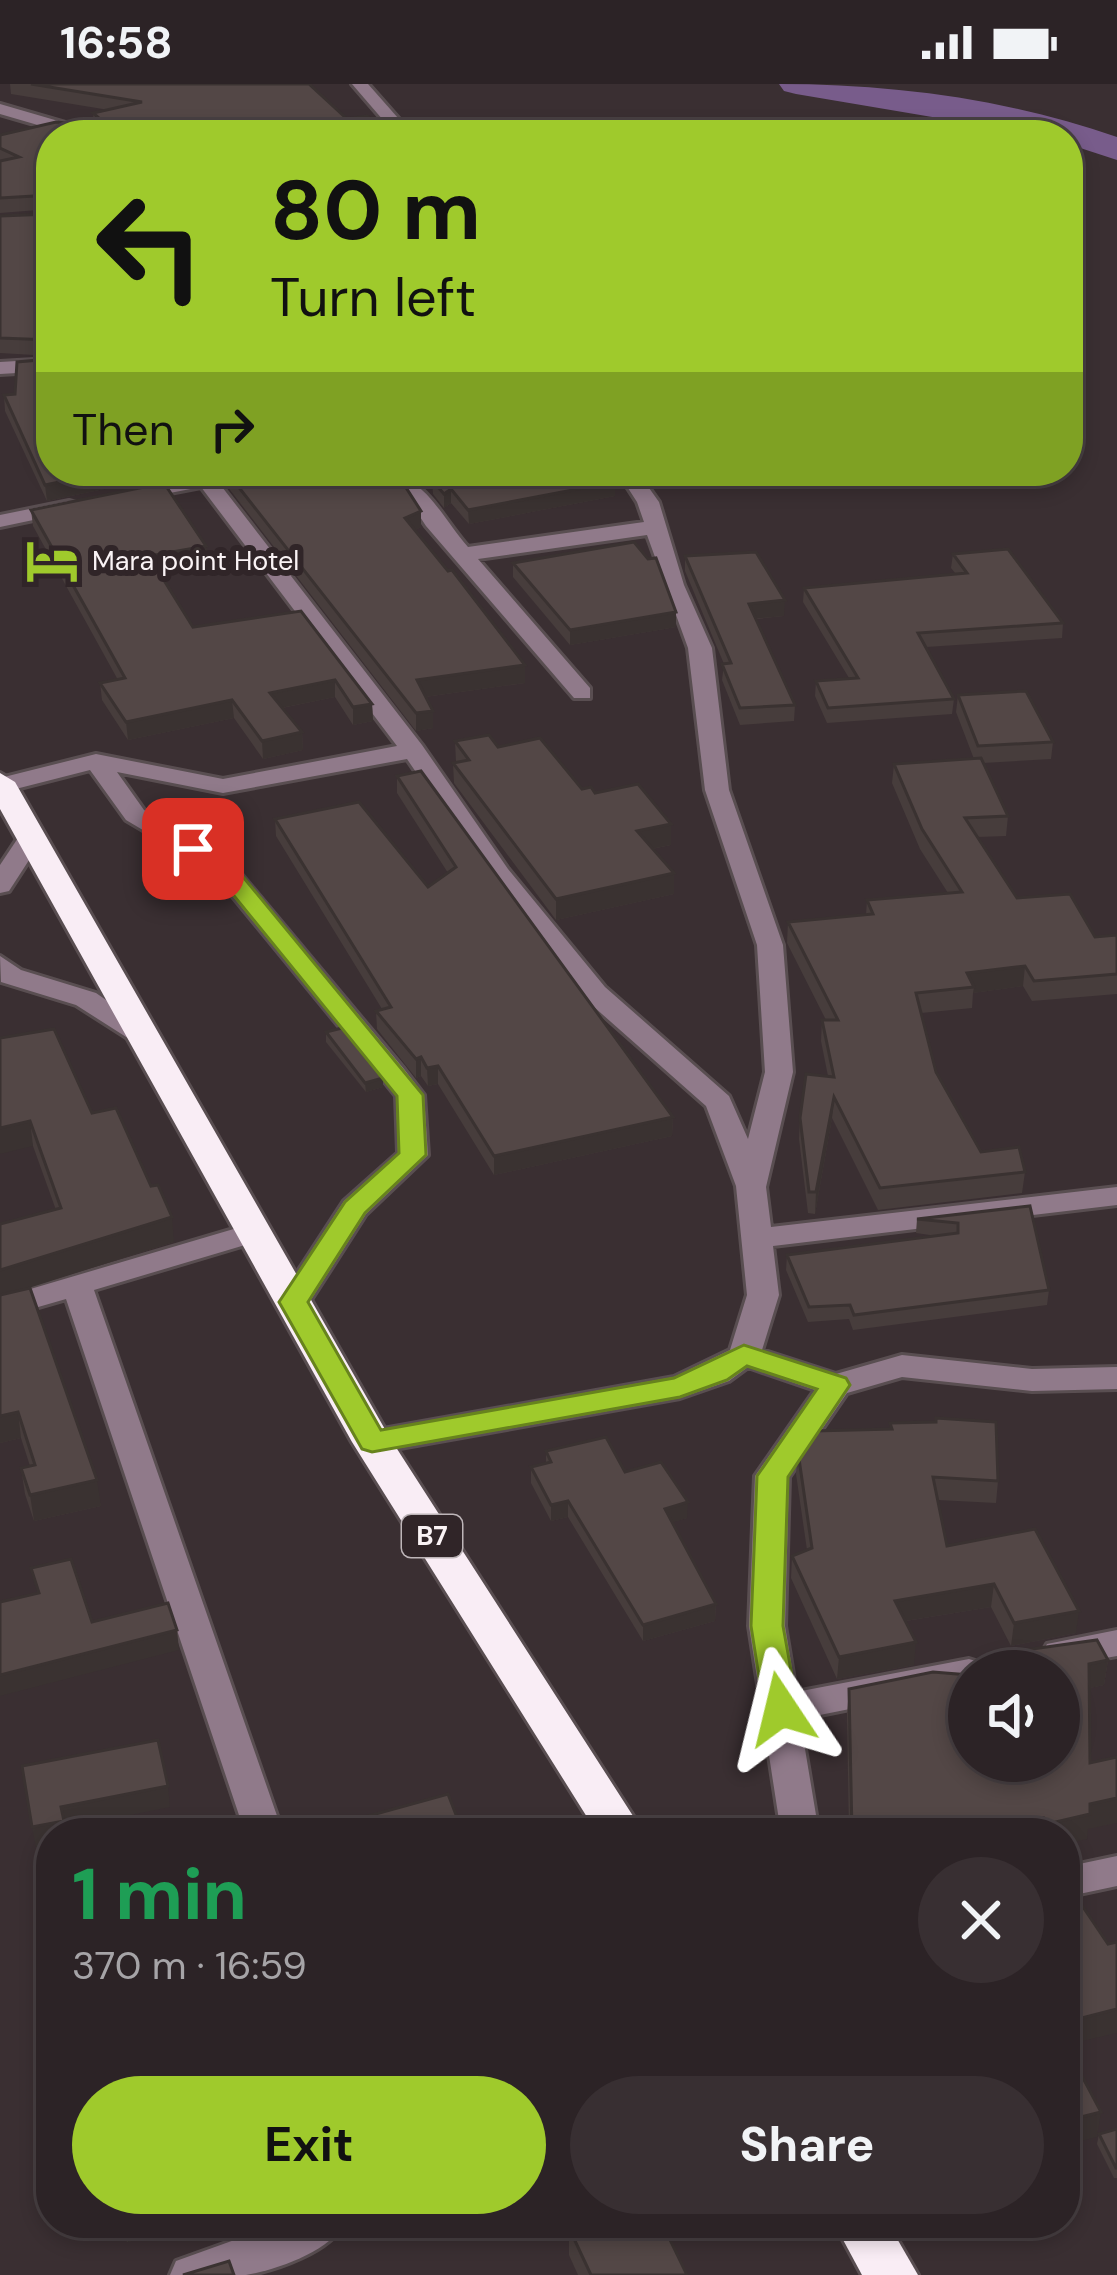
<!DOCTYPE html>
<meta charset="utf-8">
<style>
body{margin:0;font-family:"DM Sans",sans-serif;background:#382f32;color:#f1f3f6;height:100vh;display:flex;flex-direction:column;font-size:45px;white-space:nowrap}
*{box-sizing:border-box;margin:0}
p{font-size:39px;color:#a6a4a7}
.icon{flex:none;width:66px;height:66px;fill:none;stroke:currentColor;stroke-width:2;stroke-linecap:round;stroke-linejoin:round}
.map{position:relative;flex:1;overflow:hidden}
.details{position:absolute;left:36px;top:1734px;width:1044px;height:420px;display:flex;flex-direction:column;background:#2c2326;border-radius:48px;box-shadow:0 6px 18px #0003,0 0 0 3px #484043}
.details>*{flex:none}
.guide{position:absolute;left:36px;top:36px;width:1047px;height:366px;border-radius:48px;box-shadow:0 6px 18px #0003,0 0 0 3px #484043;background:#9fca2c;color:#111;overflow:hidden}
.controls{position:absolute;left:948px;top:1566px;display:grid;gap:24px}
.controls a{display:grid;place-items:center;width:132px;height:132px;border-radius:50%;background:#2c2326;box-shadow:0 6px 18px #0003,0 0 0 3px #484043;font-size:60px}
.pin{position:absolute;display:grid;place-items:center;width:102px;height:102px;color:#fff;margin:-51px;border-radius:24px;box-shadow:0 6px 18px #0006}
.me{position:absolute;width:132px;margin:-66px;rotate:350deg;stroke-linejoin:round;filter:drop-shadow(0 0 9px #0008)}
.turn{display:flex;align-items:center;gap:42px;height:252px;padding:0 36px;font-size:54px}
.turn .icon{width:156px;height:156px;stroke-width:2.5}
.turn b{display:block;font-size:84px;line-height:102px}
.then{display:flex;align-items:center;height:114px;padding:0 36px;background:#0003;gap:24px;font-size:45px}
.round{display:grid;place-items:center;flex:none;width:126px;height:126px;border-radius:63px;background:#382f32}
.summary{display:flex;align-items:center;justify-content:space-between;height:204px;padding:0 36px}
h1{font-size:72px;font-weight:700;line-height:90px;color:#1e9e55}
.primary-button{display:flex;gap:24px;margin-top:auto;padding:24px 36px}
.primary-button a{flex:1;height:138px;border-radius:72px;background:#9fca2c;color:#111;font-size:48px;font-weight:700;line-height:138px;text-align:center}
.primary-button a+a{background:#382f32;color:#f1f3f6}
.status{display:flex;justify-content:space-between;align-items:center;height:84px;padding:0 60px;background:#2c2326;direction:ltr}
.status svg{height:33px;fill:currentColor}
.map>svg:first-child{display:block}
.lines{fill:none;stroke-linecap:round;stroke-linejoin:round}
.river{fill:#785c8b;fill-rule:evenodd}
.minor-casing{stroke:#594e51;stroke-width:6}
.highway-casing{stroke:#594e51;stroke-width:6}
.minor{fill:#907a8a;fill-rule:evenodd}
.highway{fill:#f9edf5;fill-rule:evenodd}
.wall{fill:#473d3c}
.shaded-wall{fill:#3a3231}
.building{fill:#534746;stroke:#3a3231;stroke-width:3}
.route{fill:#9fca2c;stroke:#67831d;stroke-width:3}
.labels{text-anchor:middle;stroke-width:12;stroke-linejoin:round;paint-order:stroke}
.far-poi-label{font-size:27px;fill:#faf3f5;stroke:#302528;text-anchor:start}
.shield{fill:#302528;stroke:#bdb5b8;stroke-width:3}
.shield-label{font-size:27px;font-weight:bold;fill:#faf3f5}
</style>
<div class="status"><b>16:58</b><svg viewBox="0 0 49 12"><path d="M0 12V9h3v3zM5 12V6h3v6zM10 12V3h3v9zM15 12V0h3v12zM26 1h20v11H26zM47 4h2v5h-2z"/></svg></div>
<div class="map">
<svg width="1117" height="2191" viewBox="0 0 1117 2191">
<rect width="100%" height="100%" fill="#3a2f32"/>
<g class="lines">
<path class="river" d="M779 0C893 0 1008 15 1117 53V76L1068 60V51H1038L796 10 784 7Z"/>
<g class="minor-casing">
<g id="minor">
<path d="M352 0H368L413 51H396Z"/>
<path d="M0 20 96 48 98 51H72L0 30Z"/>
<path d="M51 275V287L0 290V278Z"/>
<path d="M189 387H261L219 399 422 661 508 785 605 903 729 1012 748 1055 765 988 757 861 705 706 688 564 647 451 478 475 590 604V614H574L426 442 401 404 371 387C424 387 436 426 468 463L644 438 637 418 617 387H637L659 418 684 501 712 564 729 706 783 861 793 988 766 1103 771 1143 1117 1103V1121L773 1162 779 1211 762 1266 836 1290 902 1271 1032 1285 1117 1283V1305L1032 1307 902 1293 847 1309 789 1393 785 1542 796 1608 969 1575 982 1579 987 1587H969V1601L800 1635 819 1749H781L749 1542 755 1392 815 1306 748 1283 729 1297 680 1314 372 1369 360 1366 355 1358 360 1350 372 1347 674 1293 730 1266 747 1211 736 1102 706 1022 585 915 490 797 407 675 223 709 117 688 144 726 230 777 404 985 424 1011 428 1071 366 1130 305 1225H283L278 1218 344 1117 398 1069 396 1012 384 997 212 787 126 736 90 686 0 709V694L96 670 223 695 397 662 201 403 128 417 118 411 192 392Z"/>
<path d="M69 417 76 419V427L0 443V431Z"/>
<path d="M31 745 44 753 9 807 0 809V781L22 748Z"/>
<path d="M0 872 21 886 96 909 158 952 144 960 134 958 76 921 1 898Z"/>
<path d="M254 1139 265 1141 269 1148 265 1155 94 1206 283 1749H245L66 1215 0 1234V1214Z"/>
<path d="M1117 1546V1572L1060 1582 1047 1578 1042 1569 1047 1560Z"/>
<path d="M1117 1772V1802L1065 1813V1783Z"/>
<path d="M282 2139H344C331 2167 276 2186 246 2191 222 2191 194 2191 170 2191L176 2177Z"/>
</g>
</g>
<g class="highway-casing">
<g id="highway">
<path d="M0 689 15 698 390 1354 644 1749H597L352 1358 0 725Z"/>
<path d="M834 2139H888L918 2191H862Z"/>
</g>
</g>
<use href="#minor" class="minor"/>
<use href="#highway" class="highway"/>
</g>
<g class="wall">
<path d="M10 0H309L347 35 51 51V125L0 129V51L94 42 93 29 109 26 11 10Z"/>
<path d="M51 127V272L0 269V132L50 130Z"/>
<path d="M15 310 51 387H152V395L47 417 5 327 4 311Z"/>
<path d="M225 387 383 402 421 443 415 446 525 599 425 613 433 644 416 647 227 402Z"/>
<path d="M432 396 615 398V412L469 440 451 419 444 424 433 410Z"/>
<path d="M31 426 206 462 207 479 159 488 193 543 301 527 372 620 373 637 353 641 335 613 282 624 302 648 303 666 263 675 234 634 128 656 102 616 100 599 118 596 33 442Z"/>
<path d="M953 470 1063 539 1062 554 926 563 954 615 952 630 827 639 815 612 816 597 849 594 803 518 804 504 956 490 951 484Z"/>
<path d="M685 472 784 532 756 535 795 621 794 637 740 641 722 596 724 580 685 487Z"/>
<path d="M513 479 676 543 570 561 513 493Z"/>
<path d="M958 611 1053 658 1051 675 983 679 1008 732 1006 752 977 753 1017 814 1095 853 1117 851V910L1032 917 1023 902 973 909 972 924 921 929 936 988 981 1068 1025 1088 1022 1109 878 1126 832 1034 815 1130 808 1129 799 1055 800 1034 828 992 821 957 822 936H826L787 859 788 838 866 831 867 816 948 809 920 765 892 699 894 680 974 675 956 628Z"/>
<path d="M455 657 498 663 582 705 671 740V761L652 765 674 789V810L556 836 454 699 453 679 456 678Z"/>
<path d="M397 692 673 1033 672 1052 494 1091 438 1000 428 1002 421 992 416 994 377 945 376 927 382 925 276 752 275 735 428 803 448 789 397 709Z"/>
<path d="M326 948 383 1003 366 1008 326 958Z"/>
<path d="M0 954 92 1029 174 1158 24 1205 101 1422 34 1437 25 1410 21 1384 30 1382 21 1354 0 1359V1140L56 1126 33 1062Z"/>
<path d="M1030 1122 1049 1206 1047 1221 853 1246 849 1235 808 1238 786 1186 787 1171 937 1152 916 1149 917 1135Z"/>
<path d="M890 1339 998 1397 996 1419 938 1416 947 1462 1076 1549 1011 1562 991 1523 906 1537 914 1581 837 1595 791 1494 792 1472 807 1466 796 1390 798 1368 890 1345Z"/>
<path d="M546 1367 625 1388 687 1434 672 1438 716 1520 715 1537 643 1557 568 1433 551 1437 531 1399V1383L546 1379Z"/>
<path d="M996 1570 1108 1576 1104 1601 1089 1604 1087 1755 1065 1749H849L847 1630 849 1605 969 1677 1059 1587H994Z"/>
<path d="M1117 2045V2094H1114L1097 2060 1099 2050Z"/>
<path d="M95 2139H160L151 2142 153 2150 128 2158Z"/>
<path d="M569 2144 687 2191H578L569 2171Z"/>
</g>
<g class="shaded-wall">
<path d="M113 387H152V395L47 417 45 401Z"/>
<path d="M615 398V412L469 440 468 426Z"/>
<path d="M451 405V419L444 424V410Z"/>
<path d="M421 427V443L406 451 405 434Z"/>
<path d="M206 462 207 479 151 489 149 472Z"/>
<path d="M785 516 784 532 749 535V520Z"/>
<path d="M676 528V543L570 561V546Z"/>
<path d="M525 581V599L417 614V596Z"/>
<path d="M335 596V613L271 626 270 609Z"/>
<path d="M232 616 234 634 128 656 126 638Z"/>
<path d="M372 620 373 637 353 641V623Z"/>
<path d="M433 627V644L416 647V629Z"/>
<path d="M302 648 303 666 263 675 262 657Z"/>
<path d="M671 740V761L636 768 637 747Z"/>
<path d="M674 789V810L556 836V815Z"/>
<path d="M1025 882 1023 902 973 909 974 903 967 889Z"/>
<path d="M421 973V992L416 994V975Z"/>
<path d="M438 982V1000L428 1002 427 984Z"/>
<path d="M383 994V1003L366 1008 365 999Z"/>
<path d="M834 1013 832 1034 815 1130 816 1108Z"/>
<path d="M673 1033 672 1052 494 1091V1072Z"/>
<path d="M30 1037 33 1062 0 1070V1044Z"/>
<path d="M172 1133 174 1158 0 1213V1186Z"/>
<path d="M18 1328 21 1354 0 1359V1332Z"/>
<path d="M97 1396 101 1422 34 1437 30 1411Z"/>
<path d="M568 1417V1433L551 1437V1421Z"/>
<path d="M688 1418 687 1434 664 1441 665 1425Z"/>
<path d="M994 1500 991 1523 893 1539 895 1517Z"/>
<path d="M716 1520 715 1537 643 1557V1541Z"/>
<path d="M1079 1527 1076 1549 1011 1562 1014 1539Z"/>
<path d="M177 1546 179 1566 0 1612V1591Z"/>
<path d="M916 1558 914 1581 837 1595 839 1573Z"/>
<path d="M1108 1576 1104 1601 1085 1605 1089 1580Z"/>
<path d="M168 1702 170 1723 65 1744V1749H51V1760L36 1763 32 1743 61 1723Z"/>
<path d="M1117 1714V1739L1088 1745 1087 1755 1065 1760V1749H1042L1043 1741 1090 1720Z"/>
<path d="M1043 1734 1041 1749H977Z"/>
<path d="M960 1741 959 1749H925Z"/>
<path d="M1117 1925V1949L1069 1960 1067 1972 1065 1973 1066 1938Z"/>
<path d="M1101 2028 1097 2053 1065 2061V2037Z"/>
<path d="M125 2139H160L151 2142 153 2150 128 2158Z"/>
</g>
<g class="building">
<path d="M31 0H309L347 35 367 32 388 51H51V111L0 114V77L19 73 0 64V51L56 38 97 42 100 35 93 29 142 18Z"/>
<path d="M51 127V256L0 254V132L50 130Z"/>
<path d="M51 275V387H113L45 401 4 311 15 310 17 278Z"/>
<path d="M226 387H370L383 402 403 399 421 427 405 434 448 487 452 486 525 581 417 596 433 627 416 629Z"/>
<path d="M487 387H610L615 398 468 426 451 405 444 410 432 396Z"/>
<path d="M164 399 206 462 149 472 193 543 301 527 372 620 353 623 335 596 270 609 302 648 262 657 232 616 126 638 100 599 125 594 31 426Z"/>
<path d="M634 458 648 475 656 474 676 528 570 546 513 479Z"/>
<path d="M1008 465 1063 539 918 549 954 615 828 624 816 597 858 594 804 504 967 489 953 470Z"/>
<path d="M756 468 785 516 749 520 795 621 740 624 722 580 731 579 685 472Z"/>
<path d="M1026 607 1053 658 978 662 958 611Z"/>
<path d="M489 651 498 663 540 654 582 705 591 703 595 709 638 700 671 740 637 747 674 789 556 815 453 679 469 676 455 657Z"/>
<path d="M981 674 1008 732 965 734 1017 814 1070 810 1095 853 1117 851V890L1034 897 1025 882 967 889 974 903 916 909 936 988 981 1068 1019 1063 1025 1088 880 1104 834 1013 816 1108H809L800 1034 806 990 834 993 822 936H838L788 838 873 830 867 816 962 808 922 745 894 680Z"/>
<path d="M421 687 673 1033 494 1072 438 982 427 984 421 973 416 975 376 927 391 923 275 735 359 718 428 803 456 783 397 692Z"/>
<path d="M342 944 383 994 365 999 326 948Z"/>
<path d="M54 945 92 1029 116 1024 151 1102 158 1101 172 1133 0 1186V1140L61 1124 30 1037 0 1044V954Z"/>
<path d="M1030 1122 1049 1206 854 1231 850 1221 809 1223 787 1171 958 1149V1139L917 1135Z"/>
<path d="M30 1204 97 1396 30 1411 21 1384 35 1381 18 1328 0 1332V1211Z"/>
<path d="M936 1334 996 1338 998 1397 933 1393 947 1462 1035 1445 1079 1527 1014 1539 994 1500 895 1517 916 1558 839 1573 792 1472 812 1464 798 1368 813 1347 892 1345 890 1339 936 1338Z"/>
<path d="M606 1353 625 1388 661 1378 688 1418 665 1425 716 1520 643 1541 568 1417 551 1421 531 1383 551 1378 546 1367Z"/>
<path d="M71 1475 92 1538 168 1519 177 1546 0 1591V1518L39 1509 31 1484Z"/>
<path d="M1097 1556 1108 1576 1089 1580 1090 1679 1117 1673V1714L1090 1720V1730L1043 1741V1734L977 1749H961L960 1741 925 1749H852L849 1605 933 1588 969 1591V1677H1059V1587H1006L996 1570Z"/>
<path d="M158 1656 168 1702 61 1723 64 1737 32 1743 22 1682Z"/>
<path d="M448 1710 463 1749H315L314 1747Z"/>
<path d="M1081 1820 1108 1860 1117 1858V1925L1066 1938 1071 1948 1065 1949V1824Z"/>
<path d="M51 1952V1973L46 1954Z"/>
<path d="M1065 1960 1101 2028 1065 2037Z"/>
<path d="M1117 2045V2084H1116L1099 2050Z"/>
<path d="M582 2139H662L687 2191H591L569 2144Z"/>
<path d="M229 2177 234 2191H183Z"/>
</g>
<path class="route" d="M193 758 230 777 423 1011 426 1071 365 1129 308 1218 381 1346 674 1294 744 1261 846 1294 850 1301 788 1393 783 1542 798 1625 793 1634 781 1638 769 1634 764 1625 751 1542 757 1392 817 1305 747 1282 727 1296 680 1313 372 1368 362 1365 279 1218 345 1118 399 1069 397 1012 213 786 184 770V760Z"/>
<defs>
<g id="hotel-bare" transform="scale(4.14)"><path d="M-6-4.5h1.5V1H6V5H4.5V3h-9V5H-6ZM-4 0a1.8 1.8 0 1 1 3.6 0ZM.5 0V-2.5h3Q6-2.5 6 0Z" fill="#9fca2c" stroke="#302528" stroke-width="2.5" paint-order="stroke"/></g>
</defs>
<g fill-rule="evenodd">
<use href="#hotel-bare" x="52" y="477"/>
</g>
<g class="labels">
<g class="far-poi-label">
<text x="92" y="486">Mara point Hotel</text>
</g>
<rect class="shield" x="402" y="1431" width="60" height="42" rx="9"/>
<g class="shield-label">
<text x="432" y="1461">B7</text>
</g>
</g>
</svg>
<div class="controls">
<a><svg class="icon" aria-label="sound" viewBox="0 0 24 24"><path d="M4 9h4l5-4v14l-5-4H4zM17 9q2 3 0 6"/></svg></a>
</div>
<div class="pin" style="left:193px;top:765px;background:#d93025"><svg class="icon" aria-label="arrive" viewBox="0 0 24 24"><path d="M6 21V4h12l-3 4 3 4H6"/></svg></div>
<svg class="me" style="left:781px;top:1625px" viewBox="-20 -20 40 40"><path d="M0-17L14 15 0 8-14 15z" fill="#9fca2c" stroke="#fff" stroke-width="4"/></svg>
<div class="guide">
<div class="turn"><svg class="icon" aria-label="left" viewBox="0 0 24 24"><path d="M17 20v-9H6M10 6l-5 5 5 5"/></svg><div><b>80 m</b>Turn left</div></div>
<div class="then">Then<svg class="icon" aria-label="right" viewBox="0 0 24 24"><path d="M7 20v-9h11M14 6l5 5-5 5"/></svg></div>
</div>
<section class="details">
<div class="summary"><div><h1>1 min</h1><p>370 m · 16:59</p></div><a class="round"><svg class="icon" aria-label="close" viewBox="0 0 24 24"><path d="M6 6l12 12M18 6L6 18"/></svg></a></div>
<div class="primary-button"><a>Exit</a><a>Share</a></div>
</section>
</div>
